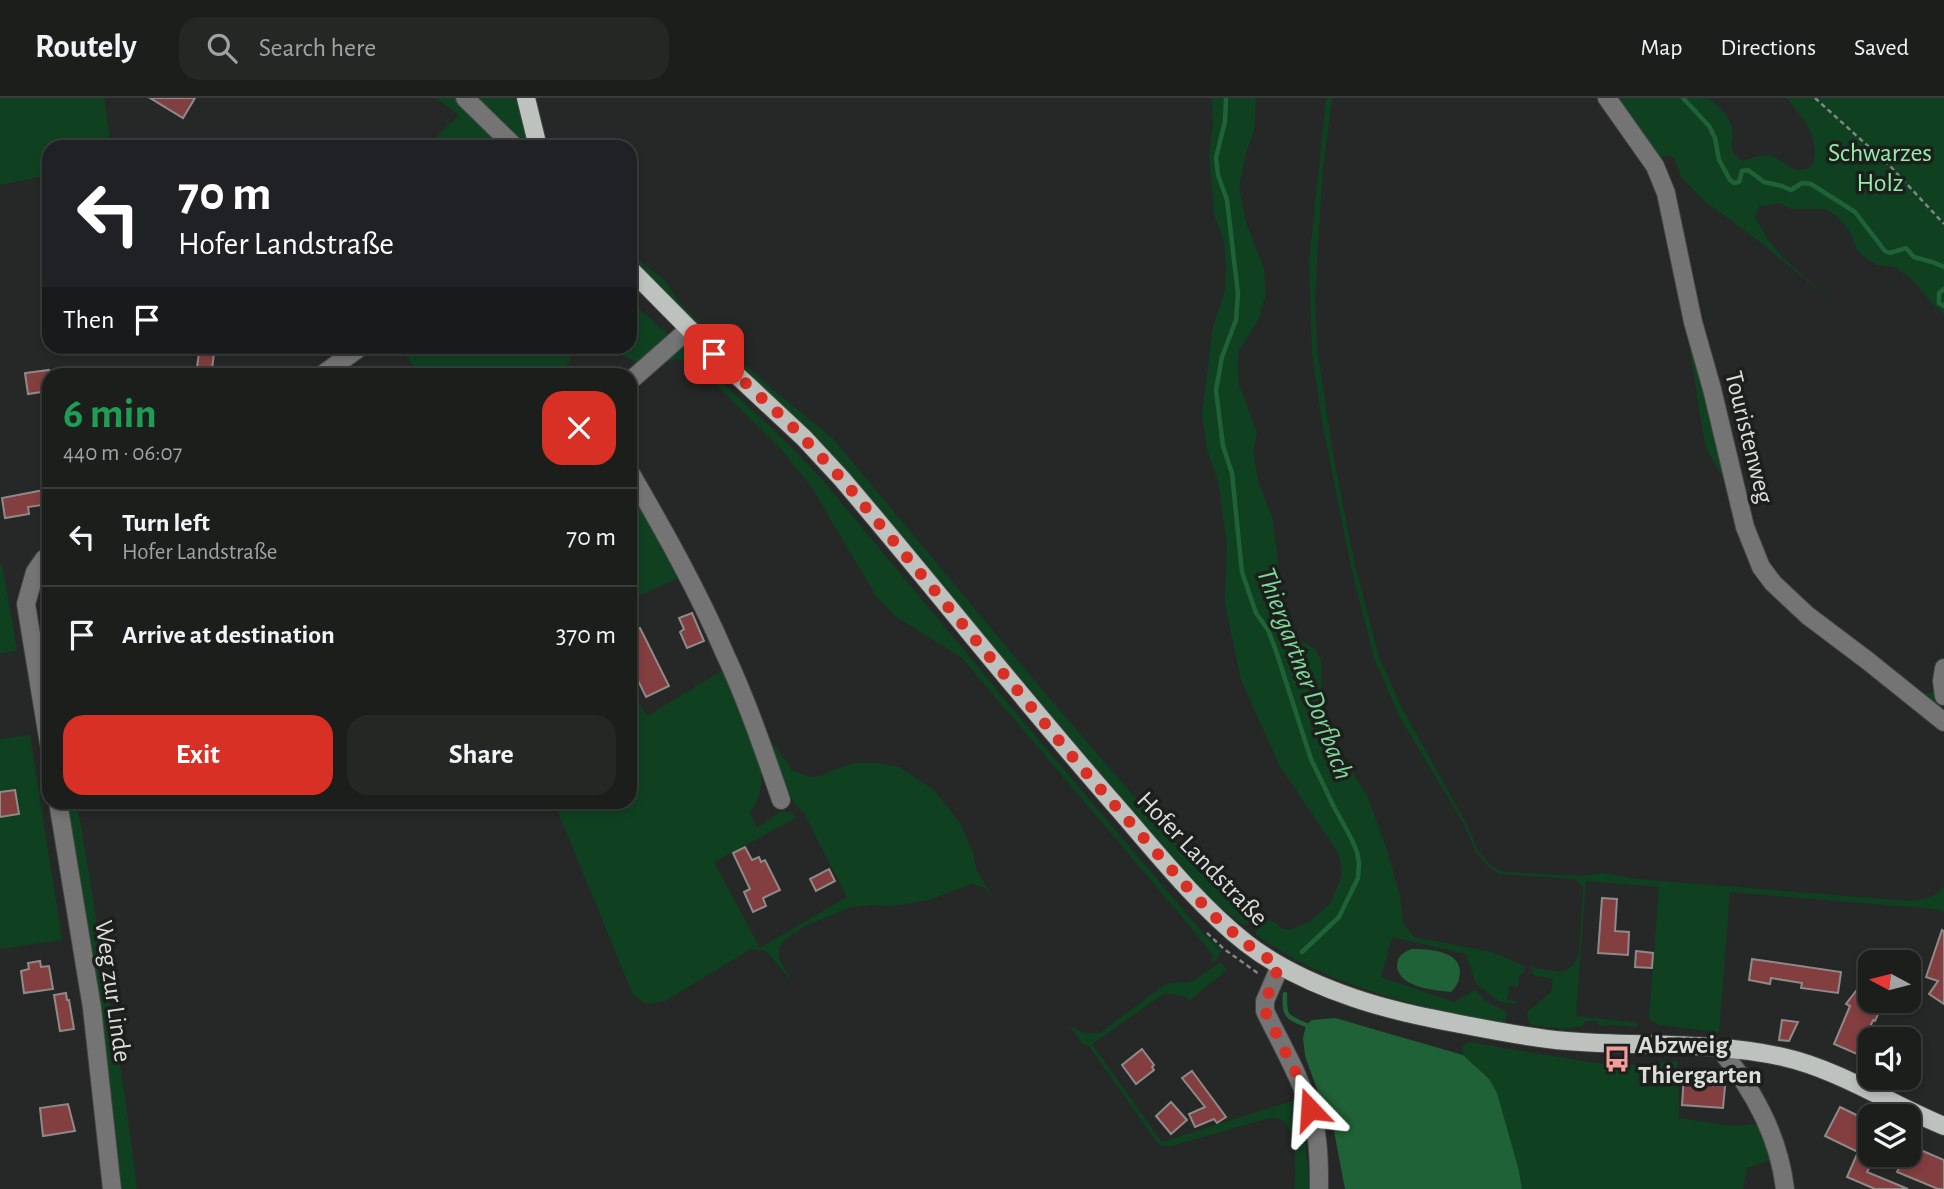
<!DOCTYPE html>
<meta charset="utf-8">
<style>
body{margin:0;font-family:"Alegreya Sans",sans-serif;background:#252725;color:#f1f3f6;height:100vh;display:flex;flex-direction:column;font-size:26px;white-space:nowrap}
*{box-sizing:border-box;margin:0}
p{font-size:23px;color:#a0a2a3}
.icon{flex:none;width:38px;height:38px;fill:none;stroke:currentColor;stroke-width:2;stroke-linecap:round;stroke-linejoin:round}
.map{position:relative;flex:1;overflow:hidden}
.details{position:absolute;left:42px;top:270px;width:595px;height:441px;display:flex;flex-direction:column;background:#1c1e1c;border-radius:21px;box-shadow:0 4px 10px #0003,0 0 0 2px #3a3c3b}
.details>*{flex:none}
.guide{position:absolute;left:42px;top:42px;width:595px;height:214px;border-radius:21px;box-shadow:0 4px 10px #0003,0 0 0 2px #3a3c3b;background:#202124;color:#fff;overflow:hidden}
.needle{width:46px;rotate:277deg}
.buttons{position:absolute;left:1858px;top:852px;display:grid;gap:14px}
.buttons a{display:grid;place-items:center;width:63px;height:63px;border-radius:14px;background:#1c1e1c;box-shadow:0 4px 10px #0003,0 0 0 2px #3a3c3b;font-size:35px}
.pin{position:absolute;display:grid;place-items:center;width:60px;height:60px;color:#fff;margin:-30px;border-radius:14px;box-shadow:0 4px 10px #0006}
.me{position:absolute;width:77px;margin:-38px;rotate:340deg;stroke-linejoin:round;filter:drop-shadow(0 0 5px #0008)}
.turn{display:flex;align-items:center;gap:24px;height:147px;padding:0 21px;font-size:32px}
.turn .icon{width:91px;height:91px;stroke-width:2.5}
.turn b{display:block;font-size:49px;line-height:60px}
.then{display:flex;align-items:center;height:66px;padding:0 21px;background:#0003;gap:14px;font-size:26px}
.round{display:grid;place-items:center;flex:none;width:74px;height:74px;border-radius:21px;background:#252725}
.overview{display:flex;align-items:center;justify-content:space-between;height:119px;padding:0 21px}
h1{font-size:42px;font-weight:600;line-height:52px;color:#1e9e55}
.primary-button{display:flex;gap:14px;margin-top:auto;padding:14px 21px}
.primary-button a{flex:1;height:80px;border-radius:21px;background:#d93025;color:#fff;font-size:28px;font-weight:600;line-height:80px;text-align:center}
.primary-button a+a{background:#252725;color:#f1f3f6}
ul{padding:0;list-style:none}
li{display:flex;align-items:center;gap:21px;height:98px;padding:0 21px;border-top:2px solid #3a3c3b}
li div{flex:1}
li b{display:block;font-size:26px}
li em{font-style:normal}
header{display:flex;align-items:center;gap:42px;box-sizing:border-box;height:98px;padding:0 35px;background:#1c1e1c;border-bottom:2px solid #3a3c3b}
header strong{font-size:33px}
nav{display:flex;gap:38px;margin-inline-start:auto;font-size:24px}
.search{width:490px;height:63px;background:#252725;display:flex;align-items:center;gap:18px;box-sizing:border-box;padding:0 24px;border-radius:21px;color:#a0a2a3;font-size:26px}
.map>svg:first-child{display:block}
.green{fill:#0f4121}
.water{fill:#206237}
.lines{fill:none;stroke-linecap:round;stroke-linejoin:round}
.stream{stroke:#206237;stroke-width:4.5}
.building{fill:#833e3f;stroke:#8f8a8a;stroke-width:2}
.minor-casing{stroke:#424543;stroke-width:20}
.major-casing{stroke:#424543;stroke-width:20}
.path{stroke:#828583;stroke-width:2.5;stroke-dasharray:5 3.5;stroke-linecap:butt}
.minor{stroke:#737473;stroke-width:18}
.major{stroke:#bec2bf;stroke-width:18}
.route{stroke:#d93025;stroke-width:12;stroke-dasharray:0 21.6}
.labels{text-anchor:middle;stroke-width:7;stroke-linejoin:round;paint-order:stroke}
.park-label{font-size:26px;fill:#92ecaa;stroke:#1c1f1c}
.street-label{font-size:26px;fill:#dbdddb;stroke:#1c1f1c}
.poi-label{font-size:26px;font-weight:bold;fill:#dbdddb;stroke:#1c1f1c;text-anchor:start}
.water-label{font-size:28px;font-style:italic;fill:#7ed897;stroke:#1c1f1c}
</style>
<header>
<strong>Routely</strong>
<div class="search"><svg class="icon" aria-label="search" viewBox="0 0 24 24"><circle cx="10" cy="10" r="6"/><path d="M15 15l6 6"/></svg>Search here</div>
<nav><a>Map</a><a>Directions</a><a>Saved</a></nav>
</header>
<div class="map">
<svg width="1944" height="1091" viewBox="0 0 1944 1091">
<rect width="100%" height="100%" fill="#252826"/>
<g class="green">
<path d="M0 0H104L111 49H49V77L0 87Z"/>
<path d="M436 0H458L502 49H426L459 17Z"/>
<path d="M471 0H516L526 41 524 44H518Z"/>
<path d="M1212 0H1256L1254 34 1246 55 1239 89 1245 121 1264 171 1266 197 1258 222 1238 255V283L1257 335 1253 355 1259 386 1272 418 1278 463 1282 512 1291 533 1302 544 1314 550 1321 561 1322 576 1320 600 1326 635 1367 697 1386 749 1400 799 1403 825 1414 839 1492 854 1524 868V874L1520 877 1518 889 1509 888 1507 902 1517 903 1514 906 1501 904 1476 886 1466 856 1392 839 1381 879 1454 904 1475 892 1487 904 1505 913 1507 916 1505 924 1501 925C1483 923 1466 918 1449 914 1381 899 1313 878 1256 837 1256 828 1260 825 1268 822L1276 825 1282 830 1289 832 1309 824 1330 806 1342 777 1339 756 1279 667 1241 582 1225 505 1227 446 1218 384 1207 351 1202 317 1213 229 1225 192 1226 168 1224 144 1214 116 1209 57 1213 25Z"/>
<path d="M1326 0H1332L1323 72 1318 147 1315 203 1317 249 1332 350 1354 463 1379 559 1402 610 1466 725 1478 753 1491 768 1505 774 1586 778 1602 775 1636 781 1910 803C1924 801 1937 800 1944 787V814L1935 811 1730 794 1719 934 1659 927 1649 921 1659 789 1586 783 1576 918 1638 925 1636 929 1614 927 1599 928 1597 923H1584L1583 928 1565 931 1531 927 1528 923 1527 914 1551 894 1553 881 1533 877 1531 869 1558 874 1566 872 1573 867 1579 857 1583 789 1575 781 1500 776 1488 768 1476 754 1464 726 1399 618 1374 560 1351 469 1322 324 1312 255 1309 164Z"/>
<path d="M1597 0H1605L1649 63 1664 98 1689 212 1740 419C1745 438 1751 457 1761 474 1780 506 1827 536 1857 558 1887 580 1917 604 1944 630V633C1915 607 1884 583 1852 560 1819 535 1779 511 1758 475 1743 450 1743 420 1731 394 1723 378 1713 364 1705 347L1684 216 1660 98 1651 78Z"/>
<path d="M1612 0H1708C1717 7 1728 16 1731 27 1737 43 1723 52 1743 63 1750 61 1759 57 1766 57 1786 59 1791 82 1813 67 1821 39 1803 21 1787 0H1944V216L1927 200 1916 185 1895 169 1877 167 1858 154 1851 136 1839 120 1826 111H1791L1780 105 1759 109 1755 119 1768 142 1784 161 1839 209 1761 145 1702 101 1681 79 1675 61 1669 57 1663 59 1660 64 1674 108 1693 195 1719 296 1750 429 1757 450 1766 468 1777 483 1793 498 1849 543 1916 593 1927 596 1933 594 1936 588 1944 546 1939 588 1943 617 1809 515 1776 484 1764 469 1756 451 1748 429 1717 296 1691 196 1666 88 1658 65Z"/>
<path d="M630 152 643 166 665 183 680 205 721 245 777 295 833 341 1044 594 1117 679 1193 765 1244 815 1250 817 1255 816C1252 822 1250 827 1242 826L1217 806 1189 778 1087 663 694 227 630 160Z"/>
<path d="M630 203 669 237 640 266 606 249 630 248Z"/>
<path d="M681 247 773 331 821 380 1023 623 1203 835 1222 853 1217 861 1211 865 1213 859 1211 855 1188 826 962 560 895 518 876 498 811 388 781 351 699 270 689 264 676 261 665 264 653 272 630 295V288Z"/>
<path d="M400 249H576L562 276H415L416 272Z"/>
<path d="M630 358 749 591 770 641 792 672 809 679 821 678 836 671 855 665H878L899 669 933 691 960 725 973 755 977 773 994 801 985 790 972 786 929 802 892 808 871 807 851 809 805 828 785 842 779 849V859L781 865 794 886 766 853 751 851 665 903 646 906 633 897 554 704H630V589L647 618 725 571 761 664V687L759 699 750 715 757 730 780 714H791L796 720 714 764 760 850 847 799 804 716 794 705 776 668 630 370Z"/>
<path d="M630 391 680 479 630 502Z"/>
<path d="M0 466H2L17 553 0 555Z"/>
<path d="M30 637 62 842 0 851V641Z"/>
<path d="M64 704H77L125 999 137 1091H119L112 1056 110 989Z"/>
<path d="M1221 864 1227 872 1189 903 1186 899 1165 895 1092 946 1162 1044 1295 1002 1304 1035 1310 1091H1295C1295 1073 1299 1028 1279 1021 1274 1019 1267 1021 1262 1022L1171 1048 1159 1047 1089 948 1082 945 1067 925C1077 934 1087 936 1100 935L1163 888 1172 885 1191 884Z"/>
<path d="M1468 944 1615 968C1636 967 1657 963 1678 963L1679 1020 1731 1028 1757 1026 1773 1061 1747 1070 1743 1091H1522L1519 1073 1489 981 1463 957 1462 949Z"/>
</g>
<g class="water">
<path d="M1411 851C1427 851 1461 852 1460 875 1459 884 1457 888 1451 894 1435 892 1399 890 1397 868 1397 858 1403 855 1411 851Z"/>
<path d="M1335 920 1463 957 1489 981 1497 995 1519 1073 1522 1091H1345L1330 1012 1319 997 1305 958 1303 940 1306 927 1312 922Z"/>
</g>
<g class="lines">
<g class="stream">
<path d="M1226 0 1225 23 1216 60 1218 77 1227 102 1238 196 1236 222 1222 259 1216 292 1223 348 1232 375 1242 474 1256 515 1268 532 1276 553 1311 661 1333 707 1352 742 1357 754 1359 765 1358 780 1339 819 1302 854"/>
<path d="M1683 0 1709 28 1715 40 1719 62 1730 82 1734 85 1739 84 1742 73 1748 72 1764 84 1782 88 1791 92 1802 85 1811 86 1855 114 1885 153 1890 155 1906 150 1914 159 1932 164 1944 169"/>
<path d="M1944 191 1939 195V205L1944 208"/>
<path d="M1285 896C1284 918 1286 919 1306 927"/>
</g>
</g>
<g class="building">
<path d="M150 0H195L183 20Z"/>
<path d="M200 248H215L212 271 197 269Z"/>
<path d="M49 272V293L28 296 25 275Z"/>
<path d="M49 391V406L28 409 29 416 5 420 2 400Z"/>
<path d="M692 515 704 543 687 550 680 534 684 531 679 520Z"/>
<path d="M640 530 669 588 646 599 630 566V534Z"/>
<path d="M15 692 19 716 0 719V694Z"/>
<path d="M745 749 752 762 759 759 761 764 765 762 780 792 763 800 766 808 753 814 744 794 750 791 733 755Z"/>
<path d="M829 771 835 783 816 793 810 781Z"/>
<path d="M1602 800 1617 801 1615 833 1629 834 1628 857 1598 855Z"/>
<path d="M1942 832 1944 833V906L1929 896 1938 883 1926 879Z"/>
<path d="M1636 853 1653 855 1652 870 1635 869Z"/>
<path d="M1752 861 1841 874 1838 895 1801 890 1802 885 1771 880 1770 886 1749 882Z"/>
<path d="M40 863 41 869 49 868 53 891 24 895 21 873 29 871 28 865Z"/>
<path d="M1856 893 1871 900V903H1877L1883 906 1875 923 1873 922 1862 948H1860L1857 956 1834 946 1850 908 1846 906Z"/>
<path d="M66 895 67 902H69L74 931 60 933 54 897Z"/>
<path d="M1782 922 1798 924 1789 943 1779 942Z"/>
<path d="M1142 951 1154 967 1152 969 1154 972 1136 986 1122 967Z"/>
<path d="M1192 973 1226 1019 1217 1025 1214 1021 1195 1029 1189 1016 1205 1009 1182 980Z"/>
<path d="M1684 977 1712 979 1711 987 1725 988 1723 1010 1682 1007Z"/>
<path d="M1171 1004 1187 1022 1171 1036 1156 1018Z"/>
<path d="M68 1006 75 1033 43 1038 40 1010Z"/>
<path d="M1840 1009 1871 1024V1057H1876L1867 1074 1908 1091H1875L1847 1079 1858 1054 1825 1038Z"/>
<path d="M1909 1047 1944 1062V1091H1938L1897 1074 1905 1057H1909Z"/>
</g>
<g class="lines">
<g class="minor-casing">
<g id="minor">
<path d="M465 0 515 49"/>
<path d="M1607 0 1655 68 1666 95 1693 224 1712 291 1745 429 1761 469 1773 485 1807 517 1868 563 1944 624"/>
<path d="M323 276 362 248"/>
<path d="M630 283 689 231"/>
<path d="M630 374C664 433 698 493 725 556 747 603 764 653 781 702"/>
<path d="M49 458 44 461 35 474 26 506 49 646"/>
<path d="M1944 570 1942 583 1944 598"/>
<path d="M58 704 92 910 112 1091"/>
<path d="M1280 868 1265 903V913C1283 950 1304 985 1314 1025 1319 1046 1319 1069 1319 1091"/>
<path d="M1719 950C1753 991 1779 1038 1785 1091"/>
</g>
</g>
<g class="major-casing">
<g id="major">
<path d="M526 0 538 49"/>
<path d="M630 171 714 256 804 340 842 381C934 489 1022 601 1116 708 1157 755 1197 806 1246 845 1278 870 1316 887 1354 900 1389 912 1425 919 1460 926 1495 933 1531 940 1567 943 1638 949 1712 943 1783 959 1840 972 1890 1006 1944 1028"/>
</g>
</g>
<g class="path">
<path d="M1815 0 1890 68 1944 126"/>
<path d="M1207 835 1224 851 1259 876"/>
</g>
<use href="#minor" class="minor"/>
<use href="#major" class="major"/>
</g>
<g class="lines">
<path class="route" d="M714 256 790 326 842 381 1081 669 1194 797 1217 821 1248 847 1279 868 1265 904V913L1297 977 1310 1011"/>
</g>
<defs>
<g id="bus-bare" transform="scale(2.1)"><path d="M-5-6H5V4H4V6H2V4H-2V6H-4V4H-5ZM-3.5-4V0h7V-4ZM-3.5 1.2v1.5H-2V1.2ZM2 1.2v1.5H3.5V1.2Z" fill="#f59b9a" stroke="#1c1f1c" stroke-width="2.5" paint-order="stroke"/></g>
</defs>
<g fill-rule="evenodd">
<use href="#bus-bare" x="1617" y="961"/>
</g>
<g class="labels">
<g class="park-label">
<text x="1880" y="63">Schwarzes<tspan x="1880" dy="30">Holz</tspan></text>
</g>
<g class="street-label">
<text transform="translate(1750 339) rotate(76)" y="9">Touristenweg</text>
<text transform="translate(1203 760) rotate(46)" y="9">Hofer Landstraße</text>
<text transform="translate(114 893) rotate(82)" y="9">Weg zur Linde</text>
</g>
<g class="poi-label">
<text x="1638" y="955">Abzweig<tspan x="1638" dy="30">Thiergarten</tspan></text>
</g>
<g class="water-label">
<text transform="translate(1306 575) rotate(69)" y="10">Thiergartner Dorfbach</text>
</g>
</g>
</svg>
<div class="buttons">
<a><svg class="needle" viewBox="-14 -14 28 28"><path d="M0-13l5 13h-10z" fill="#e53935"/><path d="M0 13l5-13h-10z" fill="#a0a2a3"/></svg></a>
<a><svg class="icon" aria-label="sound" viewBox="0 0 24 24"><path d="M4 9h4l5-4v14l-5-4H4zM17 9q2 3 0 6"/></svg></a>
<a><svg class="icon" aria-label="layers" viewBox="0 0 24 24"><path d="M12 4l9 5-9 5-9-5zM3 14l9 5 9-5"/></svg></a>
</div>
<div class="pin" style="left:714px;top:256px;background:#d93025"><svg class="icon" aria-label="arrive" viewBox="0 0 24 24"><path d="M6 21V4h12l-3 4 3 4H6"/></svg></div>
<svg class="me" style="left:1310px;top:1011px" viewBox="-20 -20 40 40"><path d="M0-17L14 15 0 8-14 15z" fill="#d93025" stroke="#fff" stroke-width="4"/></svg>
<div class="guide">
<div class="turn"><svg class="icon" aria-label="left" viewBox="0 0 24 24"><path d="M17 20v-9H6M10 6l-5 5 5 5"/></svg><div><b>70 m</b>Hofer Landstraße</div></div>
<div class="then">Then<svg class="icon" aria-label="arrive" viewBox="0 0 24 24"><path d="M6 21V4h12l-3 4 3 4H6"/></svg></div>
</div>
<section class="details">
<div class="overview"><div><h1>6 min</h1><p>440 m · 06:07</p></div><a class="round" style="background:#d93025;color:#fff"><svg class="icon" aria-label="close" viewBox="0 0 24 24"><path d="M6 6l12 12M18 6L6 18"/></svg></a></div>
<ul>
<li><svg class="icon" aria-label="left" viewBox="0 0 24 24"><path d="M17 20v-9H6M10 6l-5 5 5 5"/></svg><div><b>Turn left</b><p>Hofer Landstraße</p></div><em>70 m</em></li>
<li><svg class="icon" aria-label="arrive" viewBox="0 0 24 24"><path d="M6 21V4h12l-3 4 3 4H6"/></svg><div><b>Arrive at destination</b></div><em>370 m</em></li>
</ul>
<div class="primary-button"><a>Exit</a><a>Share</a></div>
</section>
</div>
